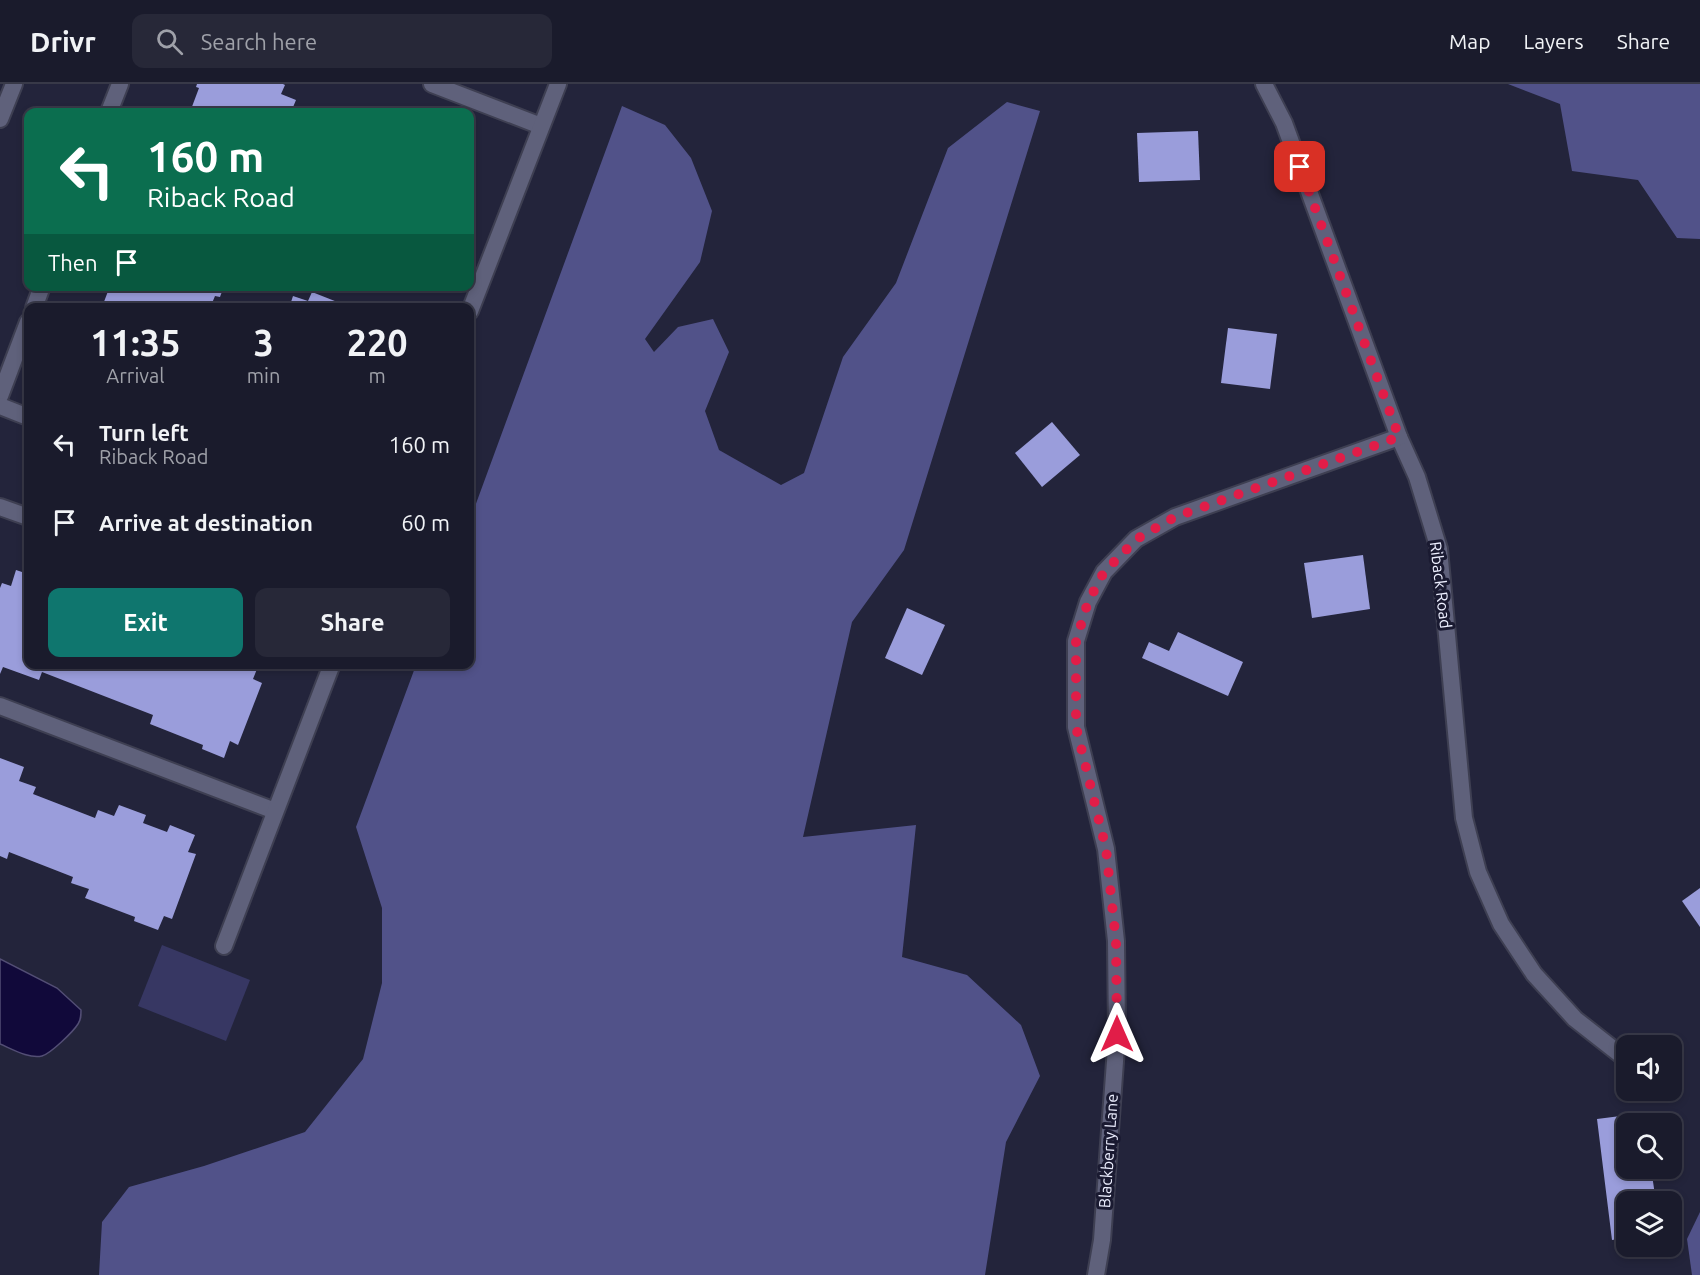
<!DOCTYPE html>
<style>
body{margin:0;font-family:Ubuntu,sans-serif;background:#272838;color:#f1f3f6;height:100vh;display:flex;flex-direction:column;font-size:22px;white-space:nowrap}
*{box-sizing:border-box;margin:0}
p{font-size:20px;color:#9fa1a9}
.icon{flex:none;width:33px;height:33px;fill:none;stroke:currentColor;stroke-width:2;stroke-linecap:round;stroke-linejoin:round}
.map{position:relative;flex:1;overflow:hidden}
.side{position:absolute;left:24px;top:219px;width:450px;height:366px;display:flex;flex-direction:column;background:#1a1b2c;border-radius:12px;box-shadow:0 3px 9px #0003,0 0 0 2px #383948}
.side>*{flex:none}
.hud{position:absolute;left:24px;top:24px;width:450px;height:183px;border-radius:12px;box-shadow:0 3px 9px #0003,0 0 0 2px #383948;background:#0b6e4f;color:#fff;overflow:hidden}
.tools{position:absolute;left:1616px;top:951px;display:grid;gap:12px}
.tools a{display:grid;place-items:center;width:66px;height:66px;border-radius:12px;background:#1a1b2c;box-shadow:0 3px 9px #0003,0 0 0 2px #383948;font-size:30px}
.pin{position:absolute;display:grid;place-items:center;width:51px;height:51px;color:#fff;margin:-26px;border-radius:12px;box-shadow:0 3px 9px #0006}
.me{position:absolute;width:66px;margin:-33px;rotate:0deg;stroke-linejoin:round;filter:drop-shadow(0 0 4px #0008)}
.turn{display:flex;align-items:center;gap:21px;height:126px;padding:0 24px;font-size:27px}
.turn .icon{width:78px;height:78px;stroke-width:2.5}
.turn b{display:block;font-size:42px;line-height:51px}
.then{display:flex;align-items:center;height:57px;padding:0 24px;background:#0003;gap:12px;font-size:22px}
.eta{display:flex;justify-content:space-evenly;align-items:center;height:102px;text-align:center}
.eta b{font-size:36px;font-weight:700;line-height:42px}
.primary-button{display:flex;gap:12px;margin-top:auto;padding:12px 24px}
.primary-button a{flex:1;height:69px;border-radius:12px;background:#0f766e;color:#fff;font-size:24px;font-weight:700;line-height:69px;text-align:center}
.primary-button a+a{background:#272838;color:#f1f3f6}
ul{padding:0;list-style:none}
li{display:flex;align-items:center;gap:18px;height:78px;padding:0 24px}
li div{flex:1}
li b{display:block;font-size:22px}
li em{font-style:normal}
header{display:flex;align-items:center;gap:36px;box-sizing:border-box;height:84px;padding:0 30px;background:#1a1b2c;border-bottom:2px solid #383948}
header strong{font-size:28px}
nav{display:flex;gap:33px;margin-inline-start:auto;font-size:21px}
.search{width:420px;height:54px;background:#272838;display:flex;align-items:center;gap:15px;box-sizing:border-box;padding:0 21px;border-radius:12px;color:#9fa1a9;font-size:22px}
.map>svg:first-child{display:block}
.green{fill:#373763}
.forest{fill:#515289}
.water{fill:#11093a;stroke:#534e75;stroke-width:1.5}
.building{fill:#9a9ddb}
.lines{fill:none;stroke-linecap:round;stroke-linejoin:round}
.service-casing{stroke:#3e3f52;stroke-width:20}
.minor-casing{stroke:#3e3f52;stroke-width:20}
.service{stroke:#5f617b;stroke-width:16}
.minor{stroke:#5f617b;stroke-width:16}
.route{stroke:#e11d48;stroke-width:10;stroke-dasharray:0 18}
.labels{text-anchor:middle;stroke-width:6;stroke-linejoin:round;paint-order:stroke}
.street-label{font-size:16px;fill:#edefff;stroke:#1a1a31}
</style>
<header>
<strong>Drivr</strong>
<div class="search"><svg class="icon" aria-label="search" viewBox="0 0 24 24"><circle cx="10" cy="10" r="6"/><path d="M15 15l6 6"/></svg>Search here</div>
<nav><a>Map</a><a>Layers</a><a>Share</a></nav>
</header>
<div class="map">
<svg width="1700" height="1191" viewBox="0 0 1700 1191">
<rect width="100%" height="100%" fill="#23243b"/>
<path class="green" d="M162 861 250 896 226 957 138 922Z"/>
<g class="forest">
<path d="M1508 0H1700V155L1677 154 1638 96 1572 87 1560 20Z"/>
<path d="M1007 18 1040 27 904 466 852 538 803 753 916 741 902 873 967 891 1021 941 1040 992 1006 1058 985 1191H99L102 1138 129 1103 204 1082 305 1048 363 975 382 899V824L356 743 416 581 470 580V436L622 22 665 41 691 74 712 127 700 178 645 255 654 268 678 243 713 235 729 268 705 327 719 366 781 401 804 389 843 273 896 199 948 64Z"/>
<path d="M1700 1128V1191H1692L1687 1155Z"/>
</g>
<path class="water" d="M0 875 57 904 81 926C81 932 81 936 78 940 73 948 50 970 42 972 29 975 12 965 0 960Z"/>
<g class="building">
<path d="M197 0H283L285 1 281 10 296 16 291 28H190L199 4 196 3Z"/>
<path d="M1198 47 1200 96 1139 98 1137 49Z"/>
<path d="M110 202H224L220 213 215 212 210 224H104L102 223Z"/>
<path d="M312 208 350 223V224H289L293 212 308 217Z"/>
<path d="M1228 244 1277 250 1270 305 1221 299Z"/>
<path d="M1052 338 1080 371 1042 403 1015 369Z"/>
<path d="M1363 471 1370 525 1312 534 1304 479Z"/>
<path d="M16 486 28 490V580H259L253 595 262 599 238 661 230 657 224 674 202 665 203 661 150 640 153 631 42 588 39 596 3 583 0 590V504L2 499 11 502Z"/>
<path d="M907 524 945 541 922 591 885 574Z"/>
<path d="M1178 548 1243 578 1228 612 1142 574 1149 558 1169 567Z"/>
<path d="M0 674 24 683 19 697 36 703 33 710 95 734 98 726 114 732 119 721 146 731 143 739 167 748 170 741 195 751 188 768 196 770 172 835 164 832 158 846 134 837 135 833 85 814 89 805 71 799 73 793 9 768 7 775 0 772Z"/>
<path d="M1700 804V843L1682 817Z"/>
<path d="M1644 1029 1646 1040H1626V1084H1651L1656 1118H1626V1154L1612 1156 1597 1035Z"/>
</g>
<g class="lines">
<g class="service-casing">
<g id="service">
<path d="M432 0 541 42"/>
<path d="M109 28 120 0"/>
<path d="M0 35 14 0"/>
<path d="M34 224 42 202"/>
<path d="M470 227 558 0"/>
<path d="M0 312 28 238"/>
<path d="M0 322 28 333"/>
<path d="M0 423 28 433"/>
<path d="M0 622 275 727"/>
<path d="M224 862 332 580"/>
</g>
</g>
<g class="minor-casing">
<g id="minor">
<path d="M1264 0 1284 39 1399 353 1417 393 1439 465 1464 734 1478 788 1501 840 1534 890 1575 935 1626 975"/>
<path d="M1096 1191 1102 1156 1117 950 1116 857 1106 765 1076 643V557L1088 518 1104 488 1136 455 1175 433 1399 353"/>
</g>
</g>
<use href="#service" class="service"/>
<use href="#minor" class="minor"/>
</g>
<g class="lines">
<path class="route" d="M1117 950 1116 857 1106 765 1076 643V557L1088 518 1104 488 1137 455 1175 433 1399 353 1300 83"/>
</g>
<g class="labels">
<g class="street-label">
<text transform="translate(1441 501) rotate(83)" y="6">Riback Road</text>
<text transform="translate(1108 1067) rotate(-86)" y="6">Blackberry Lane</text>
</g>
</g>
</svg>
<div class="tools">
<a><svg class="icon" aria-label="sound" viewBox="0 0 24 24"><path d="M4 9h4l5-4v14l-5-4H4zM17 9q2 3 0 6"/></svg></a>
<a><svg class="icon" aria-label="search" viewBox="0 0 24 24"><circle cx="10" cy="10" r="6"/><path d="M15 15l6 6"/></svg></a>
<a><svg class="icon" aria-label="layers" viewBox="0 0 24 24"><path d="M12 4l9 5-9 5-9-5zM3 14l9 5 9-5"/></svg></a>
</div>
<div class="pin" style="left:1300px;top:83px;background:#d93025"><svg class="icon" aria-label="arrive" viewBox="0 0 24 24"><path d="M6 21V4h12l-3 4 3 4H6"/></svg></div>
<svg class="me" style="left:1117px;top:950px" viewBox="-20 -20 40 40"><path d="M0-17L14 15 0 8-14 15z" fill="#e11d48" stroke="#fff" stroke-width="4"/></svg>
<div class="hud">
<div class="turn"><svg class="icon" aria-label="left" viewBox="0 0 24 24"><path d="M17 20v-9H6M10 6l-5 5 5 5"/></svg><div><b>160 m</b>Riback Road</div></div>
<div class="then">Then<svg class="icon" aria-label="arrive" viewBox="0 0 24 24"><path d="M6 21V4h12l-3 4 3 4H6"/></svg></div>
</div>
<section class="side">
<div class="eta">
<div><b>11:35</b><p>Arrival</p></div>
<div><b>3</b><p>min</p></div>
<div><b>220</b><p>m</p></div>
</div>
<ul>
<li><svg class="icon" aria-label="left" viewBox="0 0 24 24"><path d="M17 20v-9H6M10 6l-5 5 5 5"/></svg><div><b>Turn left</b><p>Riback Road</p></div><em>160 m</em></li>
<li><svg class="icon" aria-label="arrive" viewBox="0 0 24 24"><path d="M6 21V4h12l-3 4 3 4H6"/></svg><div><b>Arrive at destination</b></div><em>60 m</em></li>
</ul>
<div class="primary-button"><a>Exit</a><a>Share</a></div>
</section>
</div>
